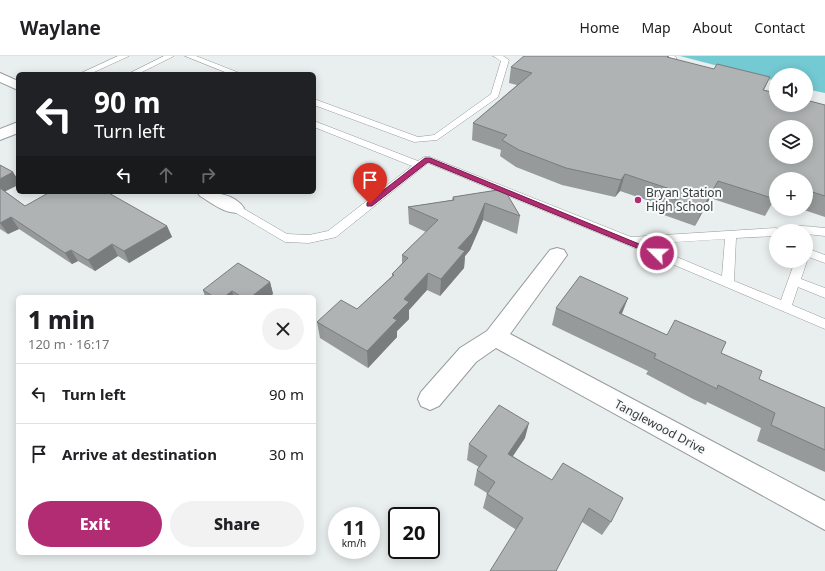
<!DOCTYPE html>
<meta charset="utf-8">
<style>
body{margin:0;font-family:"Noto Sans",sans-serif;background:#f2f2f2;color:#202124;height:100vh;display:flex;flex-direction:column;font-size:15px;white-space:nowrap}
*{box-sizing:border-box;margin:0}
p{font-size:13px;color:#757577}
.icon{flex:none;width:22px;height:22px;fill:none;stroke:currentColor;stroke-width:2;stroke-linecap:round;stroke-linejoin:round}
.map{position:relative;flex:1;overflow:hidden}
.drawer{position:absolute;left:16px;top:239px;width:300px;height:260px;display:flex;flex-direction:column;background:#fff;border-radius:6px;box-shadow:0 2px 10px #0003}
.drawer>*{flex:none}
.banner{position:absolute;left:16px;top:16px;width:300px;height:122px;border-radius:6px;box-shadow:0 2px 10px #0003;background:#202124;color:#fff;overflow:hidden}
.fabs{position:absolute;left:769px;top:12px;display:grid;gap:8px}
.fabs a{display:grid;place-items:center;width:44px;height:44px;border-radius:50%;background:#fff;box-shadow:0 2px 10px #0003;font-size:20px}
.speed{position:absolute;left:328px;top:451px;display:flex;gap:8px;font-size:20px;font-weight:700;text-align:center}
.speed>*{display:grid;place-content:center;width:52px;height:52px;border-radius:50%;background:#fff;box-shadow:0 2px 10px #0003;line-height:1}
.speed small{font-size:10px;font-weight:400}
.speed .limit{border:2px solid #111;border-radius:6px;background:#fff;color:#111}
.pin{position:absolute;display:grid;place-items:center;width:34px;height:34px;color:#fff;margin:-41px -17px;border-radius:50% 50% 50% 0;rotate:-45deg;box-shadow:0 0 4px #0007}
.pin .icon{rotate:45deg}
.me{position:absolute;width:44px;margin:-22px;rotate:293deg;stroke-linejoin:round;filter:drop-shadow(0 0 3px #0008)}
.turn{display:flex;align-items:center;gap:14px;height:84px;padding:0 12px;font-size:18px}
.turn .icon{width:52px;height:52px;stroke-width:2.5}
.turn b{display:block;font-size:28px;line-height:34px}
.lanes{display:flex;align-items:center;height:38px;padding:0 12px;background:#0003;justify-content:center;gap:20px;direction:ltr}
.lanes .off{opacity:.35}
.round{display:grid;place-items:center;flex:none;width:42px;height:42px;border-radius:21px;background:#f2f2f2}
.summary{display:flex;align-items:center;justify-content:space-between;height:68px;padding:0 12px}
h1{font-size:24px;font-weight:800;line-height:30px}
.primary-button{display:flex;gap:8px;margin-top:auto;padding:8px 12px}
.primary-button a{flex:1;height:46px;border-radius:24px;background:#b12c72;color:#fff;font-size:16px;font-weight:800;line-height:46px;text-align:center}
.primary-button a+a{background:#f2f2f2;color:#202124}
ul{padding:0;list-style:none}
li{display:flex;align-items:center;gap:12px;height:60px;padding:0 12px;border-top:1px solid #e0e0e0}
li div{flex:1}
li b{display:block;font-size:15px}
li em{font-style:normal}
header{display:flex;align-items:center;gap:24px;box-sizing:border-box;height:56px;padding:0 20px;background:#fff;border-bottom:1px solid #e0e0e0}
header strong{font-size:19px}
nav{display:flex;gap:22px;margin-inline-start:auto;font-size:14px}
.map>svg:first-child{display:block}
.green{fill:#73cad2}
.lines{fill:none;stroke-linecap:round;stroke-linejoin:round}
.service-casing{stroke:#979b9b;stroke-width:1}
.minor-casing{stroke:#979b9b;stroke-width:2}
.service{fill:#fff;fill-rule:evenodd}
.minor{fill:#fff;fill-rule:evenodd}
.wall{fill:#969a9b}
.shaded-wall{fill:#7a7d7e}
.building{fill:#afb3b4;stroke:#7a7d7e;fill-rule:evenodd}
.route{fill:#b12c72;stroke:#731d4a}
.poi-dot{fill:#b12c72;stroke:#f7fbfb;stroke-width:1.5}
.labels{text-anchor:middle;stroke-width:4;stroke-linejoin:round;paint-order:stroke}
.poi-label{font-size:12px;fill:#38393a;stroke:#f7fbfb;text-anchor:start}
.street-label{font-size:12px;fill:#38393a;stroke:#f7fbfb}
</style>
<header>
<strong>Waylane</strong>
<nav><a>Home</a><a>Map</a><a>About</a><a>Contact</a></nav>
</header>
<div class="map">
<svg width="825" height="515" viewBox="0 0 825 515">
<rect width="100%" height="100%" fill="#e9eeee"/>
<path class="green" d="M680 0H825V37L806 33V19H776V25Z"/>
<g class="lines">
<g class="service-casing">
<g id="service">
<path d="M118 0H129L90 18H79Z"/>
<path d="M164 0H174L138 18H128Z"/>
<path d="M185 0H196L242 18H230Z"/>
<path d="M493 0H503L509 4 498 41 437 84 414 86 314 49V43L418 81 434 79 491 38 501 5Z"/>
<path d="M661 0H674L677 2 673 4Z"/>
<path d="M314 65 418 105 424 101H430L631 181 776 172 780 174C791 167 813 171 825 172V180L806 178V175H776V180L736 182 734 225 781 244 795 205H806V203L807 205 801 223 825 232V242L798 231 792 249 825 263V273L625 188 428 107 336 181 332 182 309 187 285 186 231 154 230 152 231 150H239L287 178 309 179 328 175 412 110 314 71ZM725 183 722 220 646 188Z"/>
<path d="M806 192 825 199V207L806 200Z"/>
</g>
</g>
<g class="minor-casing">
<g id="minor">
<path d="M0 17 18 25V34L0 26Z"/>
<path d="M18 66V77L0 84V73Z"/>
<path d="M197 136C213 136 234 137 244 152L241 156C227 160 212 147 200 140Z"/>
<path d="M557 192 564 194 567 199 510 278 825 445V474L496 292 476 306 439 350 430 354 421 350 418 343 421 336 460 292 487 275 550 194Z"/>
</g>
</g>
<use href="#service" class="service"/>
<use href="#minor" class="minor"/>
</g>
<g class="wall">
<path d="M669 2 714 13 770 21 764 34 825 49V161L801 153H806V123H776V145L774 144 765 160 710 142 695 170 664 159 667 151 620 135 615 141 562 129 516 111 500 100 501 94 472 84 473 67 517 29 509 27 511 11Z"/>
<path d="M0 109 13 116 18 124V129L5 135 25 150 167 170 172 181 129 207 118 200 95 215 78 205 72 208 19 173 8 178 0 173Z"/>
<path d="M504 133 520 160 517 178 483 164 470 194 465 200 464 212 440 240 427 234 409 254V263L397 275V281L368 312 320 282 317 266 357 253 392 220V218L402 207V199L426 176 409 168 408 151 452 144 453 141Z"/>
<path d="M270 226 273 238 269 241H205L203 234Z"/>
<path d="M628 242 622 258 667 279 721 297 759 323 825 352V416L757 385 761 372 707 346 706 349 693 343 646 318 648 315 552 269 556 252Z"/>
<path d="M525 382 513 400 611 466 602 479 582 466 515 473 483 452 487 437 474 429 477 414 479 411 467 404 469 388Z"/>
</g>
<g class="shaded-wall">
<path d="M13 116 18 124V129L0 138V123Z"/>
<path d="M625 118 620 135 615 141 621 124Z"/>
<path d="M718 125 710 142 695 170 703 152Z"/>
<path d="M485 147 483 164 470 194 465 200 464 212 440 240 441 223Z"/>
<path d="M11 161 19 173 8 178 0 167Z"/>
<path d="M167 170 172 181 129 207 124 195Z"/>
<path d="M112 188 118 200 95 215 88 204Z"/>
<path d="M71 194 78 205 72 208 65 197Z"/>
<path d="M428 217 427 234 409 254V263L397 275V281L368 312 367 295 393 262 404 243Z"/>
<path d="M270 226 273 238 269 241H251Z"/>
<path d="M232 235 234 241H224Z"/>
<path d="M628 242 621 259 619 257Z"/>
<path d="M529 367 525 382 504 413 508 398Z"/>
</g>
<g class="building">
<path d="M524 0H669L667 1 714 13 717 8 770 21 763 34 776 37V49H806V44L825 49V140L806 134V123H776V141L775 143 718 125 703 152 671 142 676 135 625 118 621 124 566 112 519 94 502 84 507 79 473 67 532 17 511 11ZM776 71H806V101H776Z"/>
<path d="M0 109 13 116 0 123Z"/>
<path d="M0 132 25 150 50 136H101L104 138 107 136 167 170 124 195 112 188 88 204 71 194 65 197 11 161 0 167Z"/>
<path d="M504 133 520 160 485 147 472 177 458 192 465 195 441 223 428 217 404 243 409 246 393 262 397 264 367 295 317 266 341 244 357 253 394 219 392 218 408 202 402 199 438 164 408 151 454 144 453 141Z"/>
<path d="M238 207 270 226 251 241H242L232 235 224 241H214L203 234Z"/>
<path d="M580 220 628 242 619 257 667 279 675 264 726 286 721 297 762 315 759 323 825 352V394L771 369 775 357 718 329 717 333 703 326 654 302 656 298 556 252Z"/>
<path d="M499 349 529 367 508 398 552 424 563 407 623 442 611 466 589 452 556 515H557H490L523 462 487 438 495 426 477 414 487 400 469 388Z"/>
</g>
<path class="route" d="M425 102H430L661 197 657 200 654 199 428 106 372 150H367V147Z"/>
<circle class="poi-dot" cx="638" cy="144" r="4"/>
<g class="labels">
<g class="poi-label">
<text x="646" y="141">Bryan Station<tspan x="646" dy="14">High School</tspan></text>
</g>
<g class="street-label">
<text transform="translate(660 371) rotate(28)" y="4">Tanglewood Drive</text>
</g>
</g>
</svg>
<div class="fabs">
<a><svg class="icon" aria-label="sound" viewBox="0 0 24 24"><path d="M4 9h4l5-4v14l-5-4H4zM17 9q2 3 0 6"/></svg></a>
<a><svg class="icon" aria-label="layers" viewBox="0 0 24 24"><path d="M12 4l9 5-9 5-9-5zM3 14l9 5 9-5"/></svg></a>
<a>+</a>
<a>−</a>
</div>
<div class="speed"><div>11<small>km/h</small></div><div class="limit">20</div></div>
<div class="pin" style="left:370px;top:148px;background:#d93025"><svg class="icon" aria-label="arrive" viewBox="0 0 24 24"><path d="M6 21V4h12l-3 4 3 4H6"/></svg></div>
<svg class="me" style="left:657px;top:197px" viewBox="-20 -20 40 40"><circle r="17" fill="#b12c72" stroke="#fff" stroke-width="3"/><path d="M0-11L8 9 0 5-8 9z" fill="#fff"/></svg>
<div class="banner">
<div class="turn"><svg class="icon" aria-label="left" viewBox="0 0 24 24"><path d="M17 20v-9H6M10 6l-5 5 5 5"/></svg><div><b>90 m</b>Turn left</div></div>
<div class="lanes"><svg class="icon" aria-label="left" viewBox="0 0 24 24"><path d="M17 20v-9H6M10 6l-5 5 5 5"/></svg><svg class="icon off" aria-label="ahead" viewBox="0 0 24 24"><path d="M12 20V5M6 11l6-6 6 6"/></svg><svg class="icon off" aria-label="right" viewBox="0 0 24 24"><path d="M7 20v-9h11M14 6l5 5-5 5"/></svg></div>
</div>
<section class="drawer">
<div class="summary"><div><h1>1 min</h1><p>120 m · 16:17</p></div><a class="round"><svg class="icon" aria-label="close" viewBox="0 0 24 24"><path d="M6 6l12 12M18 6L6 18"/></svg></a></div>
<ul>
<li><svg class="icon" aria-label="left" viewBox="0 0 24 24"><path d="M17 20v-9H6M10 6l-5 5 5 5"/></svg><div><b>Turn left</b></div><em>90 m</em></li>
<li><svg class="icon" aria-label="arrive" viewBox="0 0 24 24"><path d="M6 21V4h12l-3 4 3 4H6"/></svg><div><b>Arrive at destination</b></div><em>30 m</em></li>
</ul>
<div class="primary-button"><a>Exit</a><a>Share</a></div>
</section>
</div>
